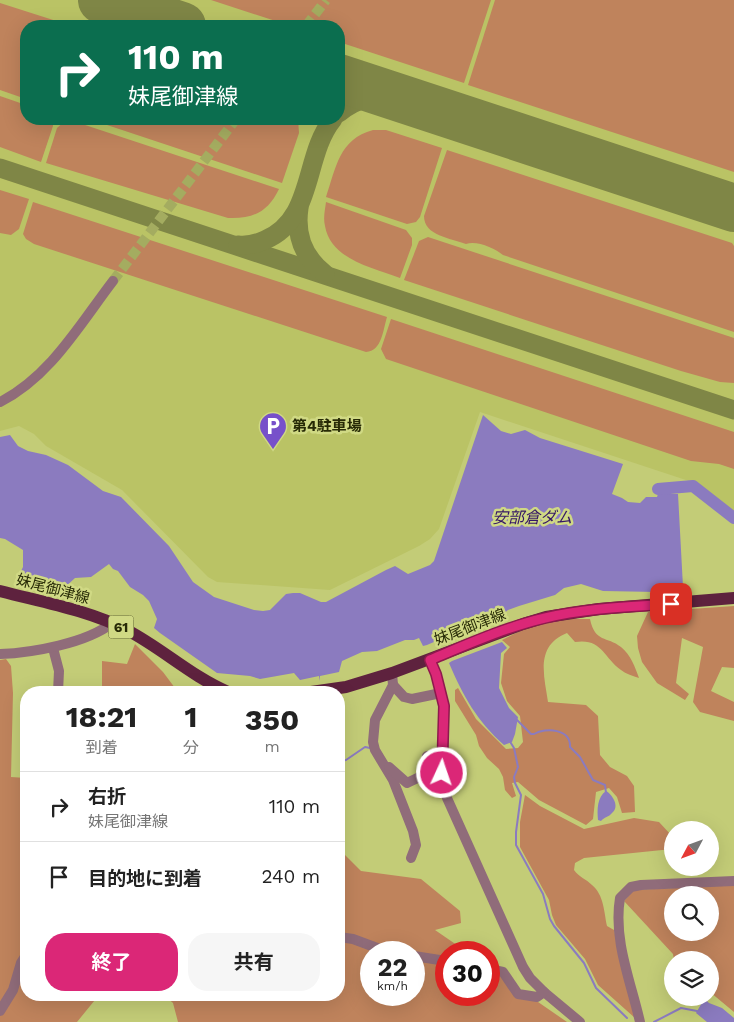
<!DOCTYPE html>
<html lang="ja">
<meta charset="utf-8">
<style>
body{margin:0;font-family:"Work Sans","Noto Sans JP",sans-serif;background:#f6f6f6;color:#222;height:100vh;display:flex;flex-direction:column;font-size:19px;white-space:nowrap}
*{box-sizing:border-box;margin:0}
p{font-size:16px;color:#767676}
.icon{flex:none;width:28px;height:28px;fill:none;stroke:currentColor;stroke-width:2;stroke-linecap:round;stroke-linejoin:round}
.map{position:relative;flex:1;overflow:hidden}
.drawer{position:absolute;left:20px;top:686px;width:325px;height:315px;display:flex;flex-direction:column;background:#fff;border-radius:20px;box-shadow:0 5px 20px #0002}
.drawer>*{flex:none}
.hud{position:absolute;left:20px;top:20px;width:325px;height:105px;border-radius:20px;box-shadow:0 5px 20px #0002;background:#0b6e4f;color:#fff;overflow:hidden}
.needle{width:32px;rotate:229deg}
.tools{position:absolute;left:664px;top:821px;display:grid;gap:10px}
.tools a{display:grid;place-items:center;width:55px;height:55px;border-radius:50%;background:#fff;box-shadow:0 5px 20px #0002;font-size:25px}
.speed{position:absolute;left:360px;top:941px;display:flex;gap:10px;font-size:25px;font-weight:700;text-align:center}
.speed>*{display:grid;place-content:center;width:65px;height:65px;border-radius:50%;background:#fff;box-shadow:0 5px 20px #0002;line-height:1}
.speed small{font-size:12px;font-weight:400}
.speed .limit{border:8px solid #d22;background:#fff;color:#111}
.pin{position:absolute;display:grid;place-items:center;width:42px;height:42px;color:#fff;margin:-21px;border-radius:10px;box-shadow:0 2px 8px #0006}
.me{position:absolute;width:55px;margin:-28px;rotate:3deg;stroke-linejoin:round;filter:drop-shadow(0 0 4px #0008)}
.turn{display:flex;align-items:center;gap:18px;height:105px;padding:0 25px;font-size:22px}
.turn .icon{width:65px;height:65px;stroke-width:2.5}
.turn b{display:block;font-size:35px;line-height:42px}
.eta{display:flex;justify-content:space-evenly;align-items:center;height:85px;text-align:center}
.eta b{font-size:30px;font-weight:700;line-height:35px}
.cta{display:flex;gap:10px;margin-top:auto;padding:10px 25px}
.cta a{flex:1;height:58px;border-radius:20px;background:#db2777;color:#fff;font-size:20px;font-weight:700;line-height:58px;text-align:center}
.cta a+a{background:#f6f6f6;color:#222}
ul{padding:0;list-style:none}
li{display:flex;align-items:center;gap:15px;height:70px;padding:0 25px;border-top:1px solid #e0e0e0}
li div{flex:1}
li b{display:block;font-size:19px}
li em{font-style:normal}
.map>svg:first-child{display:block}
.built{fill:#bac365;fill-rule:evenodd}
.green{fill:#bf835c;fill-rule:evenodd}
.water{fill:#8b7bbf}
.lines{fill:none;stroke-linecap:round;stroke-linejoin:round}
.stream{stroke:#8b7bbf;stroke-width:2}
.river{stroke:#8b7bbf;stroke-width:12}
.taxiway{stroke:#7f8646;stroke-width:19}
.runway{stroke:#7f8646;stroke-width:48}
.minor-tunnel{stroke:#a4ac60;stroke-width:10;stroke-dasharray:10 5;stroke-linecap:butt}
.minor{stroke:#906c7a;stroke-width:10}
.major{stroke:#5e223e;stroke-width:12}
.route-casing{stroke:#8e194d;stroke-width:12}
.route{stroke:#db2777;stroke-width:9}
.labels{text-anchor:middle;stroke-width:5;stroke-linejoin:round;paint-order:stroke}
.shield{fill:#d0d984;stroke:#5a5e2c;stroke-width:1}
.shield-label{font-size:14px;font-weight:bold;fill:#272a06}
.poi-label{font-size:15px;font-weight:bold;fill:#272a06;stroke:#d0d984;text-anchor:start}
.street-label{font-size:15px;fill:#272a06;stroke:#d0d984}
.water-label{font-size:16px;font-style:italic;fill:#331465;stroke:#d0d984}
</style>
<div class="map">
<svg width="734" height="1022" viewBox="0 0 734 1022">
<rect width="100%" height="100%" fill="#c3cc77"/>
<path class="built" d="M0 0H734V512L695 483 480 412 439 529 430 539 419 546 330 590 217 582 208 577 122 490 46 446 34 434 19 426 0 431ZM26 26H339V119H26Z"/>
<g class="green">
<path d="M211 0H491L464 83 339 42V26H291Z"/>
<path d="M495 0H734V172L468 85Z"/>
<path d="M0 3 72 26H26V99L0 90Z"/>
<path d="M0 96 26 105V119H53V126L41 162 0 147Z"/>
<path d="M89 119H298L299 133 282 183Z"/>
<path d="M66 120 73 121 279 189C268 212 253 219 228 218L46 163 57 128Z"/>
<path d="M373 130H386L442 148 420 217 416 222 407 224 326 197C336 168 339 139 373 130Z"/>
<path d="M447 150 732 243 734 246V332L503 255C495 248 476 240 466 244 451 238 424 236 424 216Z"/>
<path d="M0 190 29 199 19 229 11 235 0 233Z"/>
<path d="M33 202 387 317C383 330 382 351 366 352L34 244 26 239 23 234Z"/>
<path d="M326 202 406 230 412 238V245L400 278C372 267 331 260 325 226 323 218 325 210 326 202Z"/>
<path d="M428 237 734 338V383L720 382 681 371 404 280 419 241Z"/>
<path d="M391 319 734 432V469L719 464 691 461 386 359 381 349Z"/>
<path d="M734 606V668L722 667 711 691 734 702V721L700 712 693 702 703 647 682 638 676 683 689 694 685 700 657 683 642 662 638 648 637 636 648 612Z"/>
<path d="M563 619H590C595 643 607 636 621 647 631 655 635 667 639 678 633 676 626 674 621 670 603 657 602 638 575 642L567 633C535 646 544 675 548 702L586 705 598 716 600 755 610 767 627 776 634 786 635 812 622 813 617 797 609 788 596 792 593 819 586 825 539 800 518 782 512 783 516 796 512 798 505 790 503 777 499 769 487 758 479 746 476 735 455 701V690L458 688 476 719 506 749 518 748 523 742 520 716 507 701 501 683 504 654 510 647 502 640 524 629Z"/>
<path d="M135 644 163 672 178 692H102V661L127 664Z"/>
<path d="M6 659 11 666 13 693 11 777 26 778V995H99L77 1022H0V660Z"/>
<path d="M525 795 540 806 584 829 634 818 659 822 672 836V849L584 858 575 863 574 870C579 877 586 879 592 885 604 895 604 912 607 926L614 930 635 1018 598 985 585 959 556 925 552 915 549 900 520 847V822Z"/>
<path d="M339 849 361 871 421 879 460 911 461 923 435 930 467 952H446V995H489V968L567 1022H178L173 1003 164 995H339ZM371 952H414V995H371Z"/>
<path d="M734 885V1012L710 992V960H674L673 954 624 901 634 890ZM672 895H710V932H672Z"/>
</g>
<g class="water">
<path d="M483 415 501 431 511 434 525 430 540 438 623 464 612 494 622 498 628 502 640 503 646 497H657L658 494H678L683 587H668L657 592 603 591 581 584 564 588 555 595 519 606 508 610 502 615 473 625 427 645 423 646 419 638 414 640H405L377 651 362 652 342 661 339 672 320 676V681L319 676 300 680 294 673 260 679 250 676 217 673 160 633 154 628 157 619 149 601 143 595 130 587 118 571 113 569 109 564 91 577 75 578 62 590 18 577 23 567V550L5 539 0 538V437L10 435 18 446 28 451 46 455 68 465 103 491 121 497 169 546 193 582 214 597 254 610 263 611 270 610 286 594 293 593H300L321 602H326L386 570 395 566 408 574 430 565 434 561Z"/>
<path d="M502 642 507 648 501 653 499 688 509 708 518 717 515 734 512 742 504 745C477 721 463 696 449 663L452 661Z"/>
<path d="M606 791C613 795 620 807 612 813 609 817 604 817 601 821L598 820C597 810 597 797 606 791Z"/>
<path d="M706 1000 709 1003 722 1008 734 1018V1022H707L696 1013 703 1001Z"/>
</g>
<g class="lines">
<g class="stream">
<path d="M517 720 531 734H534C546 727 571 729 570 747L580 757 593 780 605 785 606 793"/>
<path d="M339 733 344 739 343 743 339 748"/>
<path d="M509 740 514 748 518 767 514 777 515 783 521 795 516 832V845L543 894 550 919 554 926 584 963 596 988 627 1018"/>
<path d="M339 761 346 760 365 747 370 748"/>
<path d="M654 1022 681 1008 697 1011"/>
</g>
<path class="river" d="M658 489 693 486 734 518"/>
<g class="taxiway">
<path d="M339 113C357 97 377 95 400 98"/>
<path d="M0 168 734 410"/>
<path d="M299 208C295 235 303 257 325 274"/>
<path d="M238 245C247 246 256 244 265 240 315 219 303 156 333 119"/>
</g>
<g class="runway">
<path d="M102 0 182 26"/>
<path d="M339 78 734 208"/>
</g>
<g class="minor-tunnel">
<path d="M306 26 326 0"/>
<path d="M113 281 236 119"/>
</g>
<g class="minor">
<path d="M0 402C50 377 80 324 113 281"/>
<path d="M53 648 59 671 58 692"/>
<path d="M0 654C32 653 87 643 112 623"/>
<path d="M430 660C436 674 442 689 443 705 447 737 437 763 447 798L523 967 530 978 544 992 580 1022"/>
<path d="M392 673 393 685 375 720 373 742 375 750 393 780 413 831 416 845 411 858"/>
<path d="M393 685 404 697 412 699 441 693"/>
<path d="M427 756 434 771"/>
<path d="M389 767 407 783 432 771 441 773"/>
<path d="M339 937 353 939 388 952"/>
<path d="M414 956 446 961"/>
<path d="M489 969 503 972 518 994 537 997 544 992"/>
<path d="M0 1011 13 990 21 963 26 955"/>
<path d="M640 1022C631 982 613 940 620 898L631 887 641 885 734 881"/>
</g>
<g class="major">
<path d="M0 591C42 602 88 610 127 630 163 649 191 676 228 692"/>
<path d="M311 692 346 687 392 673 523 624 546 617 599 609 734 598"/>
</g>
</g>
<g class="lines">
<g class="route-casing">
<path id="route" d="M442 773 444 706 436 674 430 660C468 644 506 627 545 618 586 608 629 607 671 604"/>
</g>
<use href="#route" class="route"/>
</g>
<defs>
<g id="parking-pin" transform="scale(1.4375)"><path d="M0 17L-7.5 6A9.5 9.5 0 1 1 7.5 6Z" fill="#7750ca" stroke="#d0d984"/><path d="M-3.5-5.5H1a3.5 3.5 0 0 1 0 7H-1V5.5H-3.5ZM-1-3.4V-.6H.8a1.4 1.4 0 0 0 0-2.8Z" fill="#fff"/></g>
</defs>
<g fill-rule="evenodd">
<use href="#parking-pin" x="273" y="426"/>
</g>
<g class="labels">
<rect class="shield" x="108.5" y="615.5" width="25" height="23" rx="4"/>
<g class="shield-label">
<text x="121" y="632">61</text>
</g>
<g class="poi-label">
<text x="292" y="431">第4駐車場</text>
</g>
<g class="street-label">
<text transform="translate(53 589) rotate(15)" y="5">妹尾御津線</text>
<text transform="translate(470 627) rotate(-21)" y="5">妹尾御津線</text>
</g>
<g class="water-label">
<text x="532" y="523">安部倉ダム</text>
</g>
</g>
</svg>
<div class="tools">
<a><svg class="needle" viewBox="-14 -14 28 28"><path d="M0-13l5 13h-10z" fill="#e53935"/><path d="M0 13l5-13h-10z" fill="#767676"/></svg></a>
<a><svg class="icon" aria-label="search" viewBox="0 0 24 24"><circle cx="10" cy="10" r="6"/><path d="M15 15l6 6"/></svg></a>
<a><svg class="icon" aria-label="layers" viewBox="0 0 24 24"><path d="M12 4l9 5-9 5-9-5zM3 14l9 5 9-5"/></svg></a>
</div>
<div class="speed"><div>22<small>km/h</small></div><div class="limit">30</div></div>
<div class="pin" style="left:671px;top:604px;background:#d93025"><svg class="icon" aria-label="arrive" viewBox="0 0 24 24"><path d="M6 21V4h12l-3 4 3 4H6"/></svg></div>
<svg class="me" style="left:442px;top:773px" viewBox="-20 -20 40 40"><circle r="17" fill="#db2777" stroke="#fff" stroke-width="3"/><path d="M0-11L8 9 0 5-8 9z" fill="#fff"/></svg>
<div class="hud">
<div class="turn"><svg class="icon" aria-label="right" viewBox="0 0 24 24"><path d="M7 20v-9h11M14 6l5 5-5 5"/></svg><div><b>110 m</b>妹尾御津線</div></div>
</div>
<section class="drawer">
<div class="eta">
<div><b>18:21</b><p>到着</p></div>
<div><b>1</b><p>分</p></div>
<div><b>350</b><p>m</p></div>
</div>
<ul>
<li><svg class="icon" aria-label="right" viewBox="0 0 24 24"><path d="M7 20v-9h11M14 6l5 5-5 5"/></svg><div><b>右折</b><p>妹尾御津線</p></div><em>110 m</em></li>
<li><svg class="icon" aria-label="arrive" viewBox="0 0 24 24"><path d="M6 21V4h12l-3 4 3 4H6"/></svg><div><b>目的地に到着</b></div><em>240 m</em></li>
</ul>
<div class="cta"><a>終了</a><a>共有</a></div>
</section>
</div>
